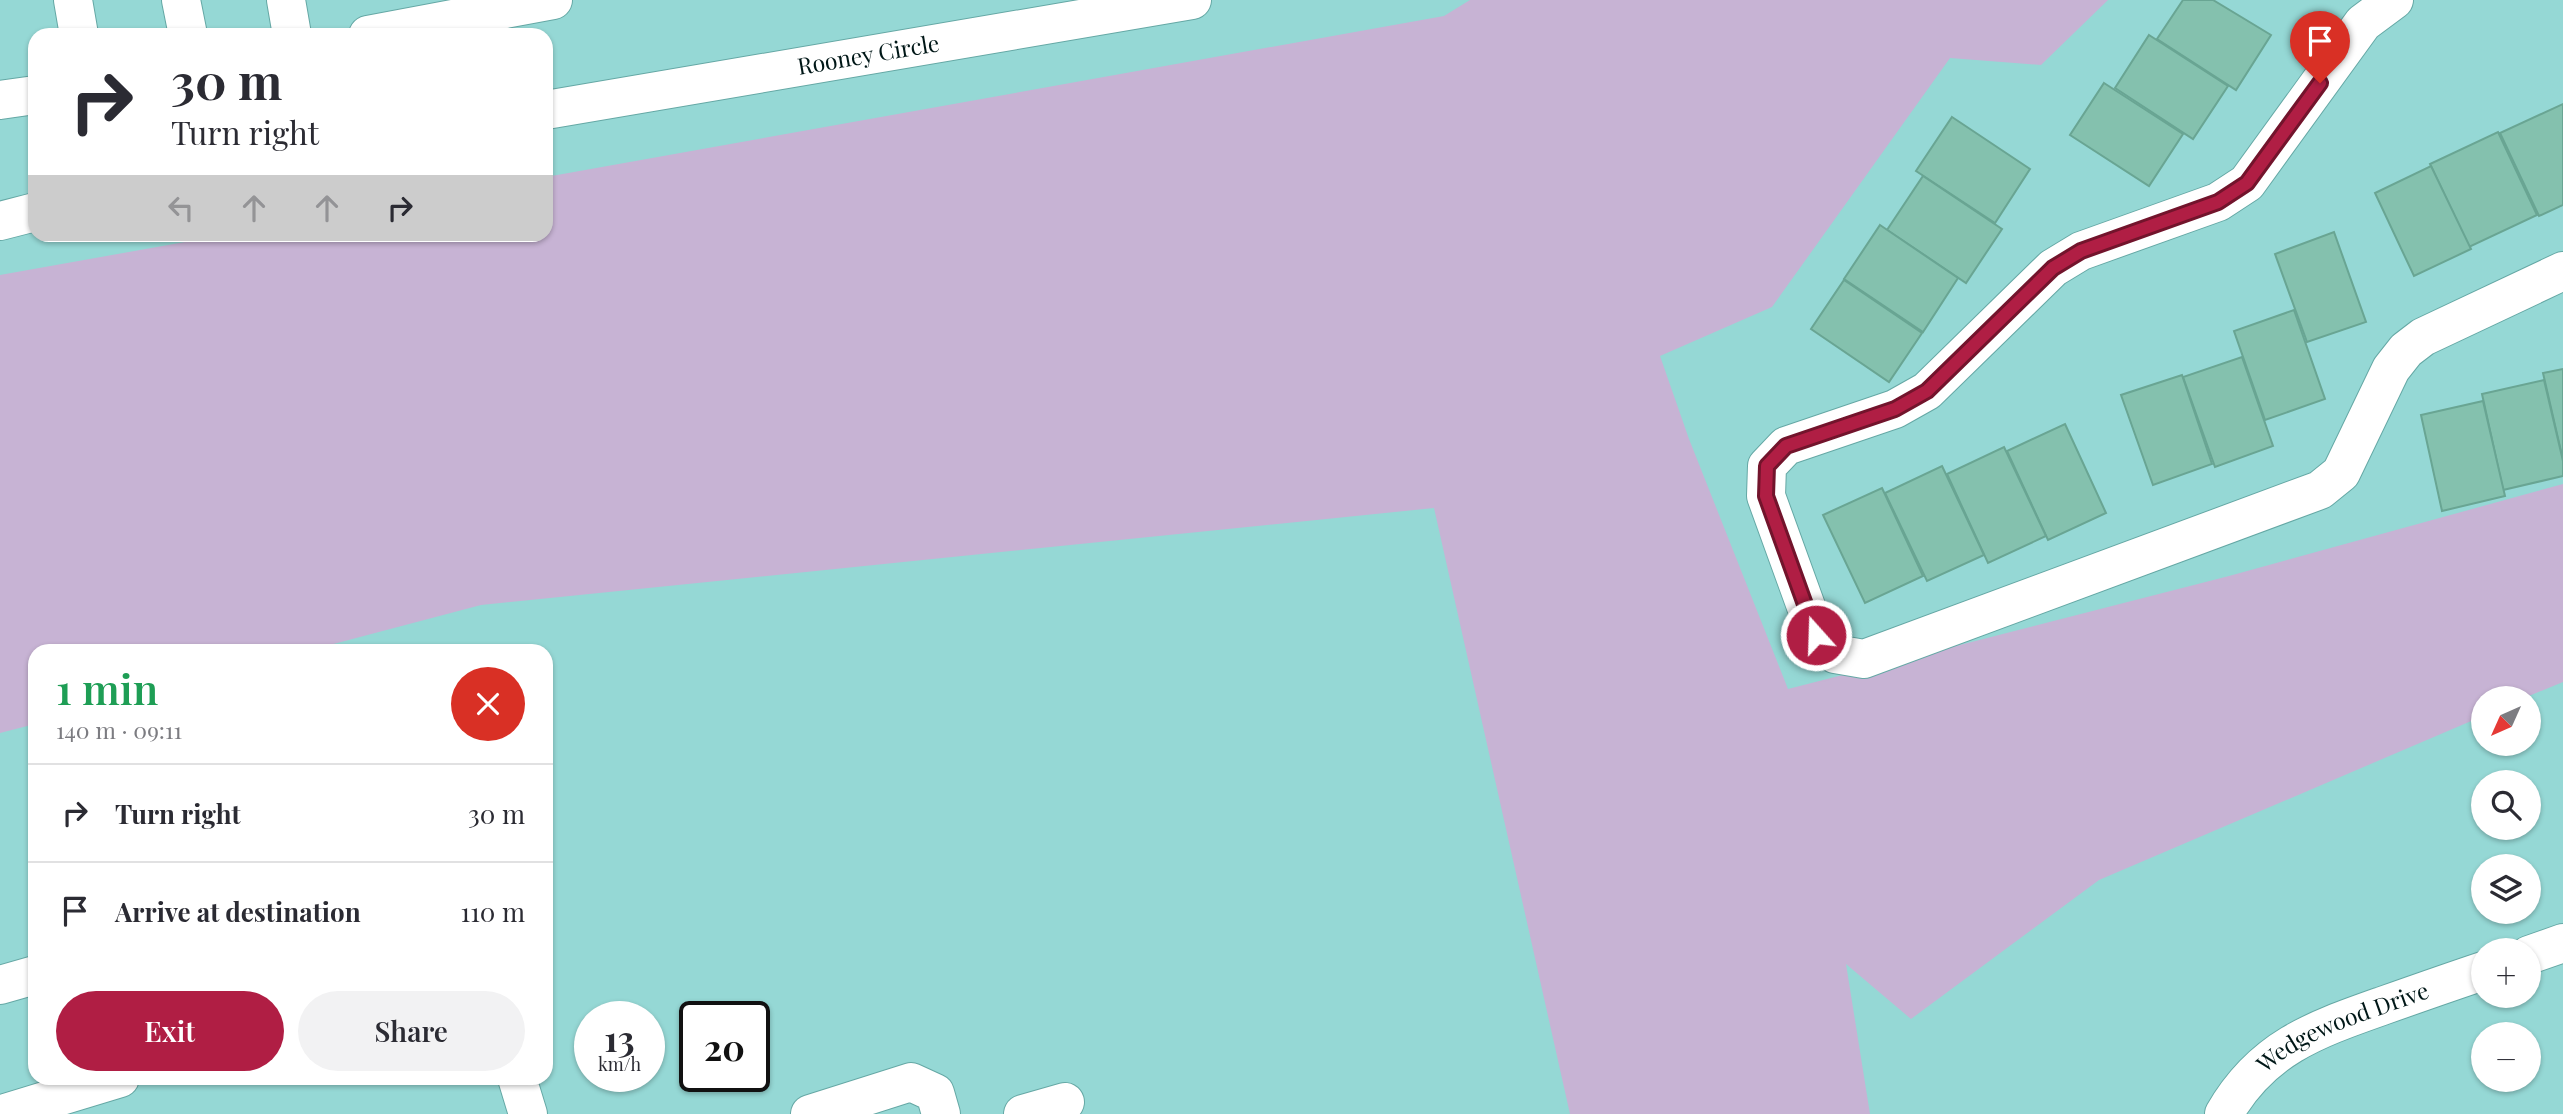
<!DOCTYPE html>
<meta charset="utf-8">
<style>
body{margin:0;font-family:"Playfair Display",serif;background:#f2f2f3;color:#2b2b33;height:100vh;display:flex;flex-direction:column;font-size:26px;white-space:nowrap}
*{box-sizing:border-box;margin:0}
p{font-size:23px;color:#7c7c81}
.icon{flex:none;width:38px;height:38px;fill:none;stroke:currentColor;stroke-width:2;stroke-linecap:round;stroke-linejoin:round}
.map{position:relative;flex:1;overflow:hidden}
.side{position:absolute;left:28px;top:644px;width:525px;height:441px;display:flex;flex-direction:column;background:#fff;border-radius:21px;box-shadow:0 2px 5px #0004}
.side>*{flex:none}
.top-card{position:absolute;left:28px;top:28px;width:525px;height:214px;border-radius:21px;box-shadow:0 2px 5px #0004;background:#fff;color:#2b2b33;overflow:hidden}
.needle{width:46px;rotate:225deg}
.fabs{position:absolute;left:2471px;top:686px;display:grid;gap:14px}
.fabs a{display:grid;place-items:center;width:70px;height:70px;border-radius:50%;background:#fff;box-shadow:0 2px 5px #0004;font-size:35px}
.speed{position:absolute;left:574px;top:1001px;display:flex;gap:14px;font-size:35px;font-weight:700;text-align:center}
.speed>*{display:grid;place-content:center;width:91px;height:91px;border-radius:50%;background:#fff;box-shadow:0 2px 5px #0004;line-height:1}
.speed small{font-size:18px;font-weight:400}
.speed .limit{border:4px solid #111;border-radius:10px;background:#fff;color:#111}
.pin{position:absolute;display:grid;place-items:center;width:60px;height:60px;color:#fff;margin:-72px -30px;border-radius:50% 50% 50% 0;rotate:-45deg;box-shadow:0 0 7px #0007}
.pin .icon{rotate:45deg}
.me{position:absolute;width:77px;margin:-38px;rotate:340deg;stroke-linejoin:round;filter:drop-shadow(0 0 5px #0008)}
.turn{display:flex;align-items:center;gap:24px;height:147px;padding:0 28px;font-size:32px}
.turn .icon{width:91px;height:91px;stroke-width:2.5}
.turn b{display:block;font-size:49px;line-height:60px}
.lanes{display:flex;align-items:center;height:66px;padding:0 28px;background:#0003;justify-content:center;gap:35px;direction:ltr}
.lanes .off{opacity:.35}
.round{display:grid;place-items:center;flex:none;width:74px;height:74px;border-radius:37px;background:#f2f2f3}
.headline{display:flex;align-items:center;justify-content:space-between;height:119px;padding:0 28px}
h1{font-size:42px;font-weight:600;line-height:52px;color:#1e9e55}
.action{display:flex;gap:14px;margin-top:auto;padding:14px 28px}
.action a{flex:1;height:80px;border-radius:42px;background:#b01e44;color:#fff;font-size:28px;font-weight:600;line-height:80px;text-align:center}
.action a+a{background:#f2f2f3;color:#2b2b33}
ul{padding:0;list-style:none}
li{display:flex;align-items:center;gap:21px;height:98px;padding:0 28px;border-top:2px solid #e1e1e2}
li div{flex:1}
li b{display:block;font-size:26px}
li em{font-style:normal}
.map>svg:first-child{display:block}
.green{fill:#c7b3d4}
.building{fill:#84c1ae;stroke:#69a593;stroke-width:2}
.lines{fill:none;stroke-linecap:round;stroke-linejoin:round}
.minor-casing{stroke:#65a8a5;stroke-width:40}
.minor{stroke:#fff;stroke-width:38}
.route-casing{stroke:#72142c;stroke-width:18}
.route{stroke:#b01e44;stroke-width:12}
.labels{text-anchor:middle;stroke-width:5;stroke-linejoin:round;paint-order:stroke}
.street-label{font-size:23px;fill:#001717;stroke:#d1f2f0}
</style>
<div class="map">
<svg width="2563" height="1114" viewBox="0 0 2563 1114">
<rect width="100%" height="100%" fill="#95d8d5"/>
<path class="green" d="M1470 0H2108L2041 65 1950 58 1772 307 1660 356 1689 439 1788 689 2229 576 2563 484V682L2524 698H2483V716L2099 880 1911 1019 1846 964 1870 1114H1570L1434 508 481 605 307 651H35V724L0 733V275L224 235 546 234V177L1444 16Z"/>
<g class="building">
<path d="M2183 0H2213L2271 35 2236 90 2157 39Z"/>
<path d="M2149 35 2228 86 2193 139 2115 88Z"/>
<path d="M2104 83 2183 134 2149 186 2070 135Z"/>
<path d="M2563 104V205L2539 216 2500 133Z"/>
<path d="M1952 117 2030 169 1995 223 1916 171Z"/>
<path d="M2498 132 2537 215 2469 247 2430 164Z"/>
<path d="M2431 166 2471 249 2414 276 2375 193Z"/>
<path d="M1923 176 2002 229 1966 283 1887 230Z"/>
<path d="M1880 225 1958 278 1923 332 1844 279Z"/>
<path d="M2334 232 2366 322 2307 342 2275 254Z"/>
<path d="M1844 280 1922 333 1889 382 1811 329Z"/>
<path d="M2294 310 2325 399 2265 420 2234 331Z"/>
<path d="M2242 357 2273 446 2215 467 2183 377Z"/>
<path d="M2563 369V460L2543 373Z"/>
<path d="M2182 375 2212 464 2153 485 2121 395Z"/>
<path d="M2544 380 2563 461V476L2503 490 2482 394Z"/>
<path d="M2483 401 2505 496 2442 511 2421 415Z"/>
<path d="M2065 424 2106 513 2048 540 2007 451Z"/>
<path d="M2004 447 2046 536 1988 563 1947 474Z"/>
<path d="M1942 466 1984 555 1927 581 1885 493Z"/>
<path d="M1882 488 1923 576 1865 603 1823 515Z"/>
</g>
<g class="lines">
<g class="minor-casing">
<g id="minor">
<path d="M73 0 79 35"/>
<path d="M181 0 188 35"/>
<path d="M286 0 292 35"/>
<path d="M2394 0 2363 23 2247 183 2218 202 2081 251 2053 268 1927 391 1895 409 1786 446 1767 466 1766 496 1816 634 1835 654 1864 659 2320 490 2341 473 2391 369 2406 350 2423 337 2563 271"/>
<path d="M368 35 553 0"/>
<path d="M0 100 35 95"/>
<path id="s1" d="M546 110 1192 0"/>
<path d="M0 221 35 212"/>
<path d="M2529 955 2563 943"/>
<path d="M0 985 35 975"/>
<path d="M517 1078 528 1114"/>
<path d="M2 1114 120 1078"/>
<path d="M810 1114 911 1082 935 1093 941 1114"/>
<path d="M1023 1114 1065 1102"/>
<path id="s2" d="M2224 1114C2262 1048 2314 1030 2382 1006 2416 994 2450 982 2483 971"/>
</g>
</g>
<use href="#minor" class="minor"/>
</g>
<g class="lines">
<g class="route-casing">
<path id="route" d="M1816 635 1766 496 1767 466 1786 446 1895 409 1927 391 2053 268 2081 251 2218 202 2247 183 2320 83"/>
</g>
<use href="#route" class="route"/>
</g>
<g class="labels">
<g class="street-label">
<text dy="8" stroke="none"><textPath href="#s1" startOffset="327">Rooney Circle</textPath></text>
<text dy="8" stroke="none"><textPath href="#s2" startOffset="152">Wedgewood Drive</textPath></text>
</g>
</g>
</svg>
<div class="fabs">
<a><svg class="needle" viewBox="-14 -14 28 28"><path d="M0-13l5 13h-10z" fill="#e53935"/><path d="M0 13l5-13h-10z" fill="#7c7c81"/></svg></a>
<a><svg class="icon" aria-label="search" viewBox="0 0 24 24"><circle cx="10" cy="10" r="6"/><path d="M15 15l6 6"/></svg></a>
<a><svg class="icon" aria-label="layers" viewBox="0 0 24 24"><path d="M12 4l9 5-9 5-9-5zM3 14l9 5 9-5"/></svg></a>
<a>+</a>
<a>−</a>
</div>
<div class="speed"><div>13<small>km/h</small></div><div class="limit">20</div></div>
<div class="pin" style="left:2320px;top:83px;background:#d93025"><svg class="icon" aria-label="arrive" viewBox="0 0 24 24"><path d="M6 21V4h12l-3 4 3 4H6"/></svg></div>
<svg class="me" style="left:1816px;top:635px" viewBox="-20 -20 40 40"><circle r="17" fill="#b01e44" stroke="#fff" stroke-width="3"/><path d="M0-11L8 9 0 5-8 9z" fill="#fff"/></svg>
<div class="top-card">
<div class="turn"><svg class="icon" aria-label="right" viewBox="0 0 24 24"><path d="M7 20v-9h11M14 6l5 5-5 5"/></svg><div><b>30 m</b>Turn right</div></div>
<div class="lanes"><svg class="icon off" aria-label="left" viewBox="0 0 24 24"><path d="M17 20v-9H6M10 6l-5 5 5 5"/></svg><svg class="icon off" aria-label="ahead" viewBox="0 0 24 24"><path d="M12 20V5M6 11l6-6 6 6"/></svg><svg class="icon off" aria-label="ahead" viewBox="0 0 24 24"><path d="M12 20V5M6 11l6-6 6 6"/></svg><svg class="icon" aria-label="right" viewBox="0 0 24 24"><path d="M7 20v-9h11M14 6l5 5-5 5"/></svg></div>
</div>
<section class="side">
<div class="headline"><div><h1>1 min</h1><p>140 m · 09:11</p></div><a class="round" style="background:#d93025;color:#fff"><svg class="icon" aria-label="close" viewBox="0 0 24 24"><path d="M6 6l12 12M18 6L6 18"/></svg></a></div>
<ul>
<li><svg class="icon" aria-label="right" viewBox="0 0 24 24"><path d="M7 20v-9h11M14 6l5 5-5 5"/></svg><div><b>Turn right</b></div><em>30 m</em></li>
<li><svg class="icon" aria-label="arrive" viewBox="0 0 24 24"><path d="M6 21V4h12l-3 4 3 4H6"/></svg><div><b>Arrive at destination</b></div><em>110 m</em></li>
</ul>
<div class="action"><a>Exit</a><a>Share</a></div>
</section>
</div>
